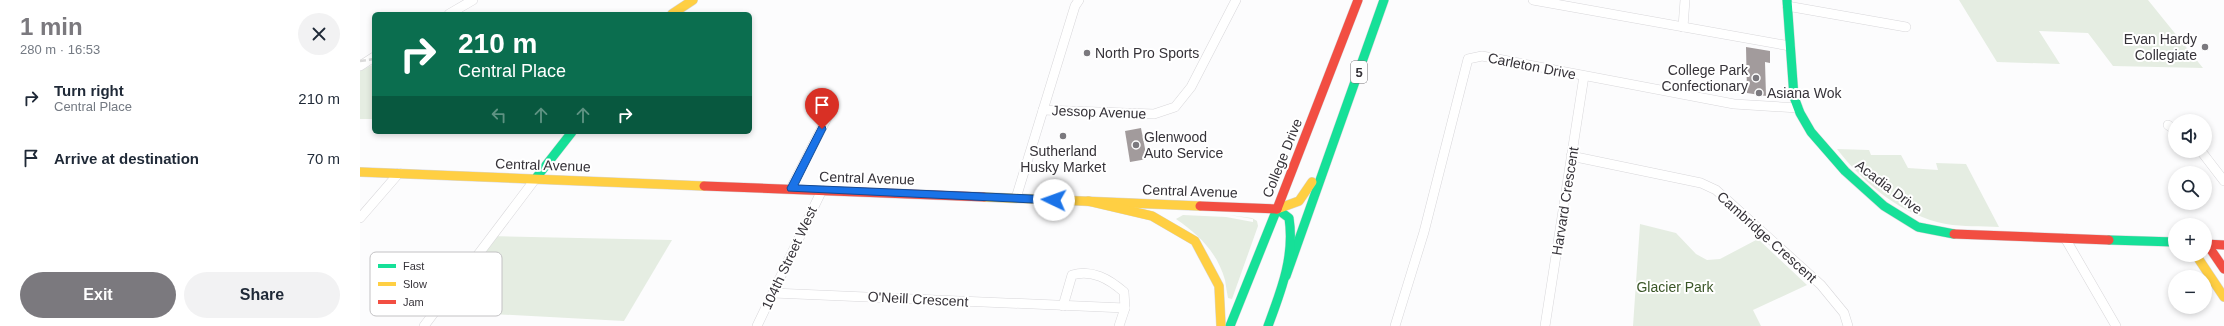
<!DOCTYPE html>
<meta charset="utf-8">
<style>
body{margin:0;font-family:Arial,sans-serif;background:#f2f2f3;color:#1f2937;height:100vh;display:flex;flex-direction:column;font-size:15px;white-space:nowrap}
*{box-sizing:border-box;margin:0}
p{font-size:13px;color:#747a83}
.icon{flex:none;width:22px;height:22px;fill:none;stroke:currentColor;stroke-width:2;stroke-linecap:round;stroke-linejoin:round}
.map{position:relative;flex:1;overflow:hidden}
.details{display:flex;flex-direction:column;background:#fff;width:360px}
.details>*{flex:none}
.banner{position:absolute;left:12px;top:12px;width:380px;height:122px;border-radius:6px;box-shadow:0 2px 6px #0003;background:#0b6e4f;color:#fff;overflow:hidden}
.controls{position:absolute;left:1808px;top:114px;display:grid;gap:8px}
.controls a{display:grid;place-items:center;width:44px;height:44px;border-radius:50%;background:#fff;box-shadow:0 2px 6px #0003;font-size:20px}
.pin{position:absolute;display:grid;place-items:center;width:34px;height:34px;color:#fff;margin:-41px -17px;border-radius:50% 50% 50% 0;rotate:-45deg;box-shadow:0 0 4px #0007}
.pin .icon{rotate:45deg}
.me{position:absolute;width:44px;margin:-22px;rotate:273deg;stroke-linejoin:round;filter:drop-shadow(0 0 3px #0008)}
.turn{display:flex;align-items:center;gap:14px;height:84px;padding:0 20px;font-size:18px}
.turn .icon{width:52px;height:52px;stroke-width:2.5}
.turn b{display:block;font-size:28px;line-height:34px}
.lanes{display:flex;align-items:center;height:38px;padding:0 20px;background:#0003;justify-content:center;gap:20px;direction:ltr}
.lanes .off{opacity:.35}
.round{display:grid;place-items:center;flex:none;width:42px;height:42px;border-radius:21px;background:#f2f2f3}
.overview{display:flex;align-items:center;justify-content:space-between;height:68px;padding:0 20px}
h1{font-size:24px;font-weight:700;line-height:30px;color:#7b797e}
.primary-button{display:flex;gap:8px;margin-top:auto;padding:8px 20px}
.primary-button a{flex:1;height:46px;border-radius:24px;background:#7b797e;color:#fff;font-size:16px;font-weight:700;line-height:46px;text-align:center}
.primary-button a+a{background:#f2f2f3;color:#1f2937}
ul{padding:0;list-style:none}
li{display:flex;align-items:center;gap:12px;height:60px;padding:0 20px}
li div{flex:1}
li b{display:block;font-size:15px}
li em{font-style:normal}
main{display:flex;flex:1;min-height:0}
.map>svg:first-child{display:block}
.green{fill:#e5ede2}
.building{fill:#a29b9c}
.lines{fill:none;stroke-linecap:round;stroke-linejoin:round}
.street-casing{stroke:#d8d7da;stroke-width:10}
.fast-casing{stroke:#d8d7da;stroke-width:10}
.slow-casing{stroke:#d8d7da;stroke-width:10}
.jam-casing{stroke:#d8d7da;stroke-width:10}
.street{stroke:#fff;stroke-width:9}
.fast{stroke:#16e098;stroke-width:9}
.slow{stroke:#ffcf43;stroke-width:9}
.jam{stroke:#f24e42;stroke-width:9}
.rail{stroke:#dadada;stroke-width:2.5;stroke-dasharray:6 3;stroke-linecap:butt}
.route{fill:#1a73e8;stroke:#114b97}
.poi-dot{fill:#7b797e;stroke:#fff;stroke-width:1.5}
.labels{text-anchor:middle;stroke-width:4;stroke-linejoin:round;paint-order:stroke}
.shield{fill:#fff;stroke:#727074;stroke-width:1}
.shield-label{font-size:13px;font-weight:bold;fill:#363339}
.poi-label{font-size:14px;fill:#363339;stroke:#fff;text-anchor:start}
.street-label{font-size:14px;fill:#363339;stroke:#fff}
.park-label{font-size:14px;fill:#395526;stroke:#fff}
.key{fill:#fff;stroke:#c3c2c4;stroke-width:1}
.key-label{font-size:11px;fill:#363339}
</style>
<main>
<section class="details">
<div class="overview"><div><h1>1 min</h1><p>280 m · 16:53</p></div><a class="round"><svg class="icon" aria-label="close" viewBox="0 0 24 24"><path d="M6 6l12 12M18 6L6 18"/></svg></a></div>
<ul>
<li><svg class="icon" aria-label="right" viewBox="0 0 24 24"><path d="M7 20v-9h11M14 6l5 5-5 5"/></svg><div><b>Turn right</b><p>Central Place</p></div><em>210 m</em></li>
<li><svg class="icon" aria-label="arrive" viewBox="0 0 24 24"><path d="M6 21V4h12l-3 4 3 4H6"/></svg><div><b>Arrive at destination</b></div><em>70 m</em></li>
</ul>
<div class="primary-button"><a>Exit</a><a>Share</a></div>
</section>
<div class="map">
<svg width="1864" height="326" viewBox="0 0 1864 326">
<rect width="100%" height="100%" fill="#fcfcfd"/>
<g class="green">
<path d="M1599 0H1788L1843 68 1753 66 1728 33 1679 31 1700 64 1637 62Z"/>
<path d="M14 64V119H0V71Z"/>
<path d="M1477 149 1509 150 1511 155H1541L1548 168 1578 170 1576 163 1606 164 1639 227C1622 226 1603 227 1586 224 1543 216 1504 184 1477 149Z"/>
<path d="M823 215 866 217 893 222V219L869 215 892 218 897 221 898 226 872 299 868 298C867 293 866 286 865 280 857 252 839 235 816 219Z"/>
<path d="M1280 224 1316 233 1336 254 1347 260 1360 259 1398 239 1447 285 1393 310 1401 326H1273Z"/>
<path d="M131 236 312 240 264 321 75 311Z"/>
</g>
<g class="building">
<path d="M1386 47 1410 51V63L1405 62 1406 96 1387 93Z"/>
<path d="M781 128 787 159 770 162 765 131Z"/>
</g>
<g class="lines">
<g class="street-casing">
<g id="street">
<path d="M1173 0 1430 46"/>
<path d="M1427 6 1546 27"/>
<path d="M89 14 113 0"/>
<path d="M1323 27 1325 0"/>
<path d="M0 66 14 57"/>
<path d="M683 110 794 114 815 107 831 87 876 0"/>
<path d="M1808 125 1815 130"/>
<path d="M1841 151 1864 181"/>
<path d="M1211 156 1341 183 1356 190 1461 285 1484 313 1488 326"/>
<path d="M431 188 468 116"/>
<path d="M656 198 715 6 719 0"/>
<path d="M0 218 39 173"/>
<path d="M1705 238 1756 326"/>
<path d="M413 293 765 308"/>
<path d="M703 306 712 275C732 269 749 279 764 292L765 308 759 326"/>
<path d="M64 326 176 178"/>
<path d="M397 326 462 190"/>
<path d="M1035 326 1064 232 1108 59 1122 56 1374 104 1438 108"/>
<path d="M1185 326 1224 76"/>
</g>
</g>
<g class="fast-casing">
<g id="fast">
<path d="M1427 0 1434 97 1440 113 1451 132 1485 171 1524 206 1558 227 1594 234"/>
<path d="M176 178 212 132"/>
<path d="M1749 240 1815 242"/>
<path d="M926 276 1024 0"/>
<path d="M870 326 917 209 929 218C935 256 921 291 908 326"/>
</g>
</g>
<g class="slow-casing">
<g id="slow">
<path d="M312 14 333 0"/>
<path d="M0 172 344 186"/>
<path d="M624 197 840 206"/>
<path d="M728 201 792 216 835 241 859 286 861 326"/>
<path d="M917 209 939 201 952 182"/>
<path d="M1836 255 1864 297"/>
</g>
</g>
<g class="jam-casing">
<g id="jam">
<path d="M344 186 624 197"/>
<path d="M840 206 917 209"/>
<path d="M917 209 998 0"/>
<path d="M1594 234 1749 240"/>
<path d="M1845 244 1864 245"/>
<path d="M1847 244 1864 269"/>
</g>
</g>
<use href="#street" class="street"/>
<use href="#fast" class="fast"/>
<use href="#slow" class="slow"/>
<use href="#jam" class="jam"/>
<path class="rail" d="M0 61 14 59"/>
</g>
<path class="route" d="M459 126H465L466 129 438 185 694 196 699 200 694 204 428 191 427 188Z"/>
<g class="poi-dot">
<circle cx="1845" cy="47" r="4"/>
<circle cx="727" cy="53" r="4"/>
<circle cx="1396" cy="78" r="4"/>
<circle cx="1399" cy="93" r="4"/>
<circle cx="703" cy="136" r="4"/>
<circle cx="776" cy="145" r="4"/>
</g>
<g class="labels">
<rect class="shield" x="991" y="61" width="16" height="22" rx="3"/>
<g class="shield-label">
<text x="999" y="77">5</text>
</g>
<g class="poi-label">
<text x="1837" y="44" text-anchor="end">Evan Hardy<tspan x="1837" dy="16">Collegiate</tspan></text>
<text x="735" y="58">North Pro Sports</text>
<text x="1388" y="75" text-anchor="end">College Park<tspan x="1388" dy="16">Confectionary</tspan></text>
<text x="1407" y="98">Asiana Wok</text>
<text x="784" y="142">Glenwood<tspan x="784" dy="16">Auto Service</tspan></text>
<text x="703" y="156" text-anchor="middle">Sutherland<tspan x="703" dy="16">Husky Market</tspan></text>
</g>
<g class="street-label">
<text transform="translate(1172 66) rotate(11)" y="5">Carleton Drive</text>
<text transform="translate(739 112) rotate(2)" y="5">Jessop Avenue</text>
<text transform="translate(922 158) rotate(-68)" y="5">College Drive</text>
<text transform="translate(183 165) rotate(2)" y="5">Central Avenue</text>
<text transform="translate(507 178) rotate(2)" y="5">Central Avenue</text>
<text transform="translate(1529 187) rotate(37)" y="5">Acadia Drive</text>
<text transform="translate(830 191) rotate(2)" y="5">Central Avenue</text>
<text transform="translate(1205 201) rotate(-81)" y="5">Harvard Crescent</text>
<text transform="translate(1407 237) rotate(42)" y="5">Cambridge Crescent</text>
<text transform="translate(429 258) rotate(-65)" y="5">104th Street West</text>
<text transform="translate(558 299) rotate(3)" y="5">O'Neill Crescent</text>
</g>
<g class="park-label">
<text x="1315" y="292">Glacier Park</text>
</g>
</g>
<rect x="10" y="252" width="132" height="64" rx="6" class="key"/>
<rect x="18" y="264" width="18" height="4" fill="#16e098"/>
<rect x="18" y="282" width="18" height="4" fill="#ffcf43"/>
<rect x="18" y="300" width="18" height="4" fill="#f24e42"/>
<g class="key-label">
<text x="43" y="270">Fast</text>
<text x="43" y="288">Slow</text>
<text x="43" y="306">Jam</text>
</g>
</svg>
<div class="controls">
<a><svg class="icon" aria-label="sound" viewBox="0 0 24 24"><path d="M4 9h4l5-4v14l-5-4H4zM17 9q2 3 0 6"/></svg></a>
<a><svg class="icon" aria-label="search" viewBox="0 0 24 24"><circle cx="10" cy="10" r="6"/><path d="M15 15l6 6"/></svg></a>
<a>+</a>
<a>−</a>
</div>
<div class="pin" style="left:462px;top:129px;background:#d93025"><svg class="icon" aria-label="arrive" viewBox="0 0 24 24"><path d="M6 21V4h12l-3 4 3 4H6"/></svg></div>
<svg class="me" style="left:694px;top:200px" viewBox="-20 -20 40 40"><circle r="19" fill="#fff"/><path d="M0-13L10 11 0 6-10 11z" fill="#1a73e8"/></svg>
<div class="banner">
<div class="turn"><svg class="icon" aria-label="right" viewBox="0 0 24 24"><path d="M7 20v-9h11M14 6l5 5-5 5"/></svg><div><b>210 m</b>Central Place</div></div>
<div class="lanes"><svg class="icon off" aria-label="left" viewBox="0 0 24 24"><path d="M17 20v-9H6M10 6l-5 5 5 5"/></svg><svg class="icon off" aria-label="ahead" viewBox="0 0 24 24"><path d="M12 20V5M6 11l6-6 6 6"/></svg><svg class="icon off" aria-label="ahead" viewBox="0 0 24 24"><path d="M12 20V5M6 11l6-6 6 6"/></svg><svg class="icon" aria-label="right" viewBox="0 0 24 24"><path d="M7 20v-9h11M14 6l5 5-5 5"/></svg></div>
</div>
</div>
</main>
